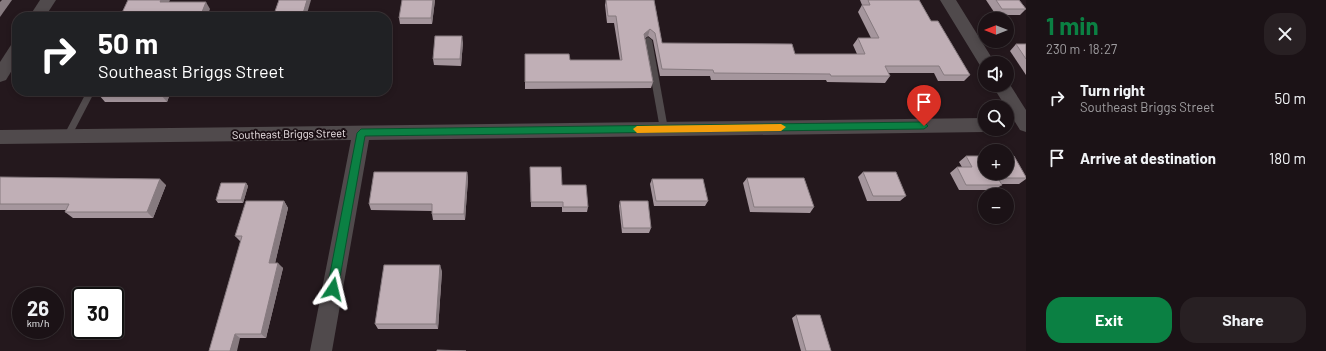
<!DOCTYPE html>
<meta charset="utf-8">
<style>
body{margin:0;font-family:Barlow,sans-serif;background:#282023;color:#f1f3f6;height:100vh;display:flex;flex-direction:column;font-size:15px;white-space:nowrap}
*{box-sizing:border-box;margin:0}
p{font-size:13px;color:#a09ea1}
.icon{flex:none;width:22px;height:22px;fill:none;stroke:currentColor;stroke-width:2;stroke-linecap:round;stroke-linejoin:round}
.map{position:relative;flex:1;overflow:hidden}
.panel{display:flex;flex-direction:column;background:#1b1216;width:300px}
.panel>*{flex:none}
.banner{position:absolute;left:12px;top:12px;width:380px;height:84px;border-radius:16px;box-shadow:0 2px 6px #0003,0 0 0 1px #393235;background:#202124;color:#fff;overflow:hidden}
.needle{width:26px;rotate:270deg}
.fabs{position:absolute;left:978px;top:12px;display:grid;gap:8px}
.fabs a{display:grid;place-items:center;width:36px;height:36px;border-radius:50%;background:#1b1216;box-shadow:0 2px 6px #0003,0 0 0 1px #393235;font-size:20px}
.speed{position:absolute;left:12px;top:287px;display:flex;gap:8px;font-size:20px;font-weight:700;text-align:center}
.speed>*{display:grid;place-content:center;width:52px;height:52px;border-radius:50%;background:#1b1216;box-shadow:0 2px 6px #0003,0 0 0 1px #393235;line-height:1}
.speed small{font-size:10px;font-weight:400}
.speed .limit{border:2px solid #111;border-radius:6px;background:#fff;color:#111}
.pin{position:absolute;display:grid;place-items:center;width:34px;height:34px;color:#fff;margin:-41px -17px;border-radius:50% 50% 50% 0;rotate:-45deg;box-shadow:0 0 4px #0007}
.pin .icon{rotate:45deg}
.me{position:absolute;width:44px;margin:-22px;rotate:10deg;stroke-linejoin:round;filter:drop-shadow(0 0 3px #0008)}
.turn{display:flex;align-items:center;gap:14px;height:84px;padding:0 20px;font-size:18px}
.turn .icon{width:52px;height:52px;stroke-width:2.5}
.turn b{display:block;font-size:28px;line-height:34px}
.round{display:grid;place-items:center;flex:none;width:42px;height:42px;border-radius:16px;background:#282023}
.overview{display:flex;align-items:center;justify-content:space-between;height:68px;padding:0 20px}
h1{font-size:24px;font-weight:700;line-height:30px;color:#0b8043}
.primary-button{display:flex;gap:8px;margin-top:auto;padding:8px 20px}
.primary-button a{flex:1;height:46px;border-radius:16px;background:#0b8043;color:#fff;font-size:16px;font-weight:700;line-height:46px;text-align:center}
.primary-button a+a{background:#282023;color:#f1f3f6}
ul{padding:0;list-style:none}
li{display:flex;align-items:center;gap:12px;height:60px;padding:0 20px}
li div{flex:1}
li b{display:block;font-size:15px}
li em{font-style:normal}
main{display:flex;flex:1;min-height:0}
.map>svg:first-child{display:block}
.lines{fill:none;stroke-linecap:round;stroke-linejoin:round}
.service{fill:#504a4c;fill-rule:evenodd}
.minor{fill:#504a4c;fill-rule:evenodd}
.wall{fill:#a5969d}
.shaded-wall{fill:#867a7f}
.building{fill:#c0afb6;stroke:#867a7f}
.route{fill:#0b8043;stroke:#07532c}
.slow{fill:#f59e0b}
.labels{text-anchor:middle;stroke-width:4;stroke-linejoin:round;paint-order:stroke}
.street-label{font-size:11px;fill:#f5ecef;stroke:#1b0f14}
</style>
<main>
<div class="map">
<svg width="1026" height="351" viewBox="0 0 1026 351">
<rect width="100%" height="100%" fill="#24181d"/>
<g class="lines">
<g class="service">
<path d="M648 37 652 40 668 129 664 132 660 129 644 40Z"/>
<path d="M87 91H95L70 139H64L63 137Z"/>
</g>
<g class="minor">
<path d="M40 0H56L45 17H29Z"/>
<path d="M940 0H956L995 63H985V68L981 67Z"/>
<path d="M17 43V62L6 80 0 82V62L11 45Z"/>
<path d="M1007 80 1026 110V132L1020 130 992 85H1007Z"/>
<path d="M985 118V129H992L985 132 369 140 332 351H310L351 140 0 144V130Z"/>
</g>
</g>
<g class="wall">
<path d="M435 0 432 24H400L399 18Z"/>
<path d="M606 0H654L662 43 795 54H857L853 45 858 38H871L858 12 862 5 860 0H919L931 21 970 75 964 81H938L934 73H888L890 76 885 83 827 82 826 80H711L710 76H660L653 40 648 36 645 38 653 82 651 88 525 89V54L570 60H620L614 23H607L605 5Z"/>
<path d="M986 0H1019L1026 9 1020 15H996Z"/>
<path d="M463 42 461 66 434 65 433 59Z"/>
<path d="M1016 44H1026V75L1010 51Z"/>
<path d="M171 91 167 102H105L99 95Z"/>
<path d="M966 156 1026 177V179L1019 184H1001L1002 185 994 190H959L950 173 957 167H962L959 162Z"/>
<path d="M530 167 562 185 588 207 587 212H562V207H531Z"/>
<path d="M467 172 468 179 465 220H433L432 214V211L371 210 369 204Z"/>
<path d="M863 172 906 196 900 201H867L858 177Z"/>
<path d="M0 177 166 185 153 218H73L65 212 66 210H0Z"/>
<path d="M747 178 814 207 810 213 750 212 743 183Z"/>
<path d="M652 179 708 201 705 206H654L650 184Z"/>
<path d="M246 183 248 186 243 203H218L216 200Z"/>
<path d="M284 201 288 208 275 263 283 268 266 338H240L209 351 241 242 235 236Z"/>
<path d="M620 201 651 228 649 233H622L619 206Z"/>
<path d="M442 271 438 329H378L375 324Z"/>
<path d="M796 315 831 351H801L792 318Z"/>
</g>
<g class="shaded-wall">
<path d="M2 0H12L0 17V2Z"/>
<path d="M161 0H170L165 10 160 2Z"/>
<path d="M307 0H311L306 17H302Z"/>
<path d="M433 0H435L432 24 431 18Z"/>
<path d="M206 2 210 9 207 17H200Z"/>
<path d="M650 29 648 36 643 40 644 34Z"/>
<path d="M462 36 463 42 461 66 460 59Z"/>
<path d="M163 91H171L167 102 161 95Z"/>
<path d="M467 172 468 179 465 220 464 214Z"/>
<path d="M160 179 166 185 153 218 147 212Z"/>
<path d="M246 183 248 186 243 203 241 200Z"/>
<path d="M284 201 288 208 274 268 269 263Z"/>
<path d="M278 263 283 268 266 338 261 334Z"/>
<path d="M440 265 442 271 438 329 436 324Z"/>
<path d="M235 334 240 338 237 351H230Z"/>
</g>
<g class="building">
<path d="M128 0H161L160 2H206L200 17H120Z"/>
<path d="M279 0H307L302 17H273Z"/>
<path d="M402 0H433L431 18H399Z"/>
<path d="M606 0H654L662 43 792 44 795 54H865L858 38H879L862 5H870L868 0H919L931 21H938L970 75H944L939 66H885L890 76H831L830 74 714 73 713 70 662 69 655 33 650 29 644 34 653 82H525V54H569L570 60H622L616 16H608Z"/>
<path d="M996 0H1019L1026 9H1002Z"/>
<path d="M435 36H462L460 59H433Z"/>
<path d="M1016 44H1026V59Z"/>
<path d="M101 91H163L161 95H99Z"/>
<path d="M966 156H985V173H1007V156H1014L1026 177V178H998L1002 185H966L957 167H972Z"/>
<path d="M530 167H561L562 185H586L588 207H563V202H531Z"/>
<path d="M374 172H467L464 214H432V204H369Z"/>
<path d="M863 172H896L906 196H873Z"/>
<path d="M0 177 160 179 147 212H65L69 204H0Z"/>
<path d="M747 178H804L814 207H754Z"/>
<path d="M652 179H703L708 201H656Z"/>
<path d="M221 183H246L241 200H216Z"/>
<path d="M246 201H284L269 263H278L261 334H235L230 351H209L242 236H235Z"/>
<path d="M620 201H648L651 228H623Z"/>
<path d="M384 265H440L436 324H375Z"/>
<path d="M796 315H820L831 351H806Z"/>
<path d="M437 350 466 351H437Z"/>
</g>
<path class="route" d="M924 122 928 126 924 129 365 136 338 289 336 292 333 293 329 292 327 289 357 133 361 129Z"/>
<path class="slow" d="M781 124 786 127 781 131 637 133 633 129 637 126Z"/>
<g class="labels">
<g class="street-label">
<text transform="translate(289 134) rotate(-1)" y="4">Southeast Briggs Street</text>
</g>
</g>
</svg>
<div class="fabs">
<a><svg class="needle" viewBox="-14 -14 28 28"><path d="M0-13l5 13h-10z" fill="#e53935"/><path d="M0 13l5-13h-10z" fill="#a09ea1"/></svg></a>
<a><svg class="icon" aria-label="sound" viewBox="0 0 24 24"><path d="M4 9h4l5-4v14l-5-4H4zM17 9q2 3 0 6"/></svg></a>
<a><svg class="icon" aria-label="search" viewBox="0 0 24 24"><circle cx="10" cy="10" r="6"/><path d="M15 15l6 6"/></svg></a>
<a>+</a>
<a>−</a>
</div>
<div class="speed"><div>26<small>km/h</small></div><div class="limit">30</div></div>
<div class="pin" style="left:924px;top:126px;background:#d93025"><svg class="icon" aria-label="arrive" viewBox="0 0 24 24"><path d="M6 21V4h12l-3 4 3 4H6"/></svg></div>
<svg class="me" style="left:333px;top:289px" viewBox="-20 -20 40 40"><path d="M0-17L14 15 0 8-14 15z" fill="#0b8043" stroke="#fff" stroke-width="4"/></svg>
<div class="banner">
<div class="turn"><svg class="icon" aria-label="right" viewBox="0 0 24 24"><path d="M7 20v-9h11M14 6l5 5-5 5"/></svg><div><b>50 m</b>Southeast Briggs Street</div></div>
</div>
</div>
<section class="panel">
<div class="overview"><div><h1>1 min</h1><p>230 m · 18:27</p></div><a class="round"><svg class="icon" aria-label="close" viewBox="0 0 24 24"><path d="M6 6l12 12M18 6L6 18"/></svg></a></div>
<ul>
<li><svg class="icon" aria-label="right" viewBox="0 0 24 24"><path d="M7 20v-9h11M14 6l5 5-5 5"/></svg><div><b>Turn right</b><p>Southeast Briggs Street</p></div><em>50 m</em></li>
<li><svg class="icon" aria-label="arrive" viewBox="0 0 24 24"><path d="M6 21V4h12l-3 4 3 4H6"/></svg><div><b>Arrive at destination</b></div><em>180 m</em></li>
</ul>
<div class="primary-button"><a>Exit</a><a>Share</a></div>
</section>
</main>
